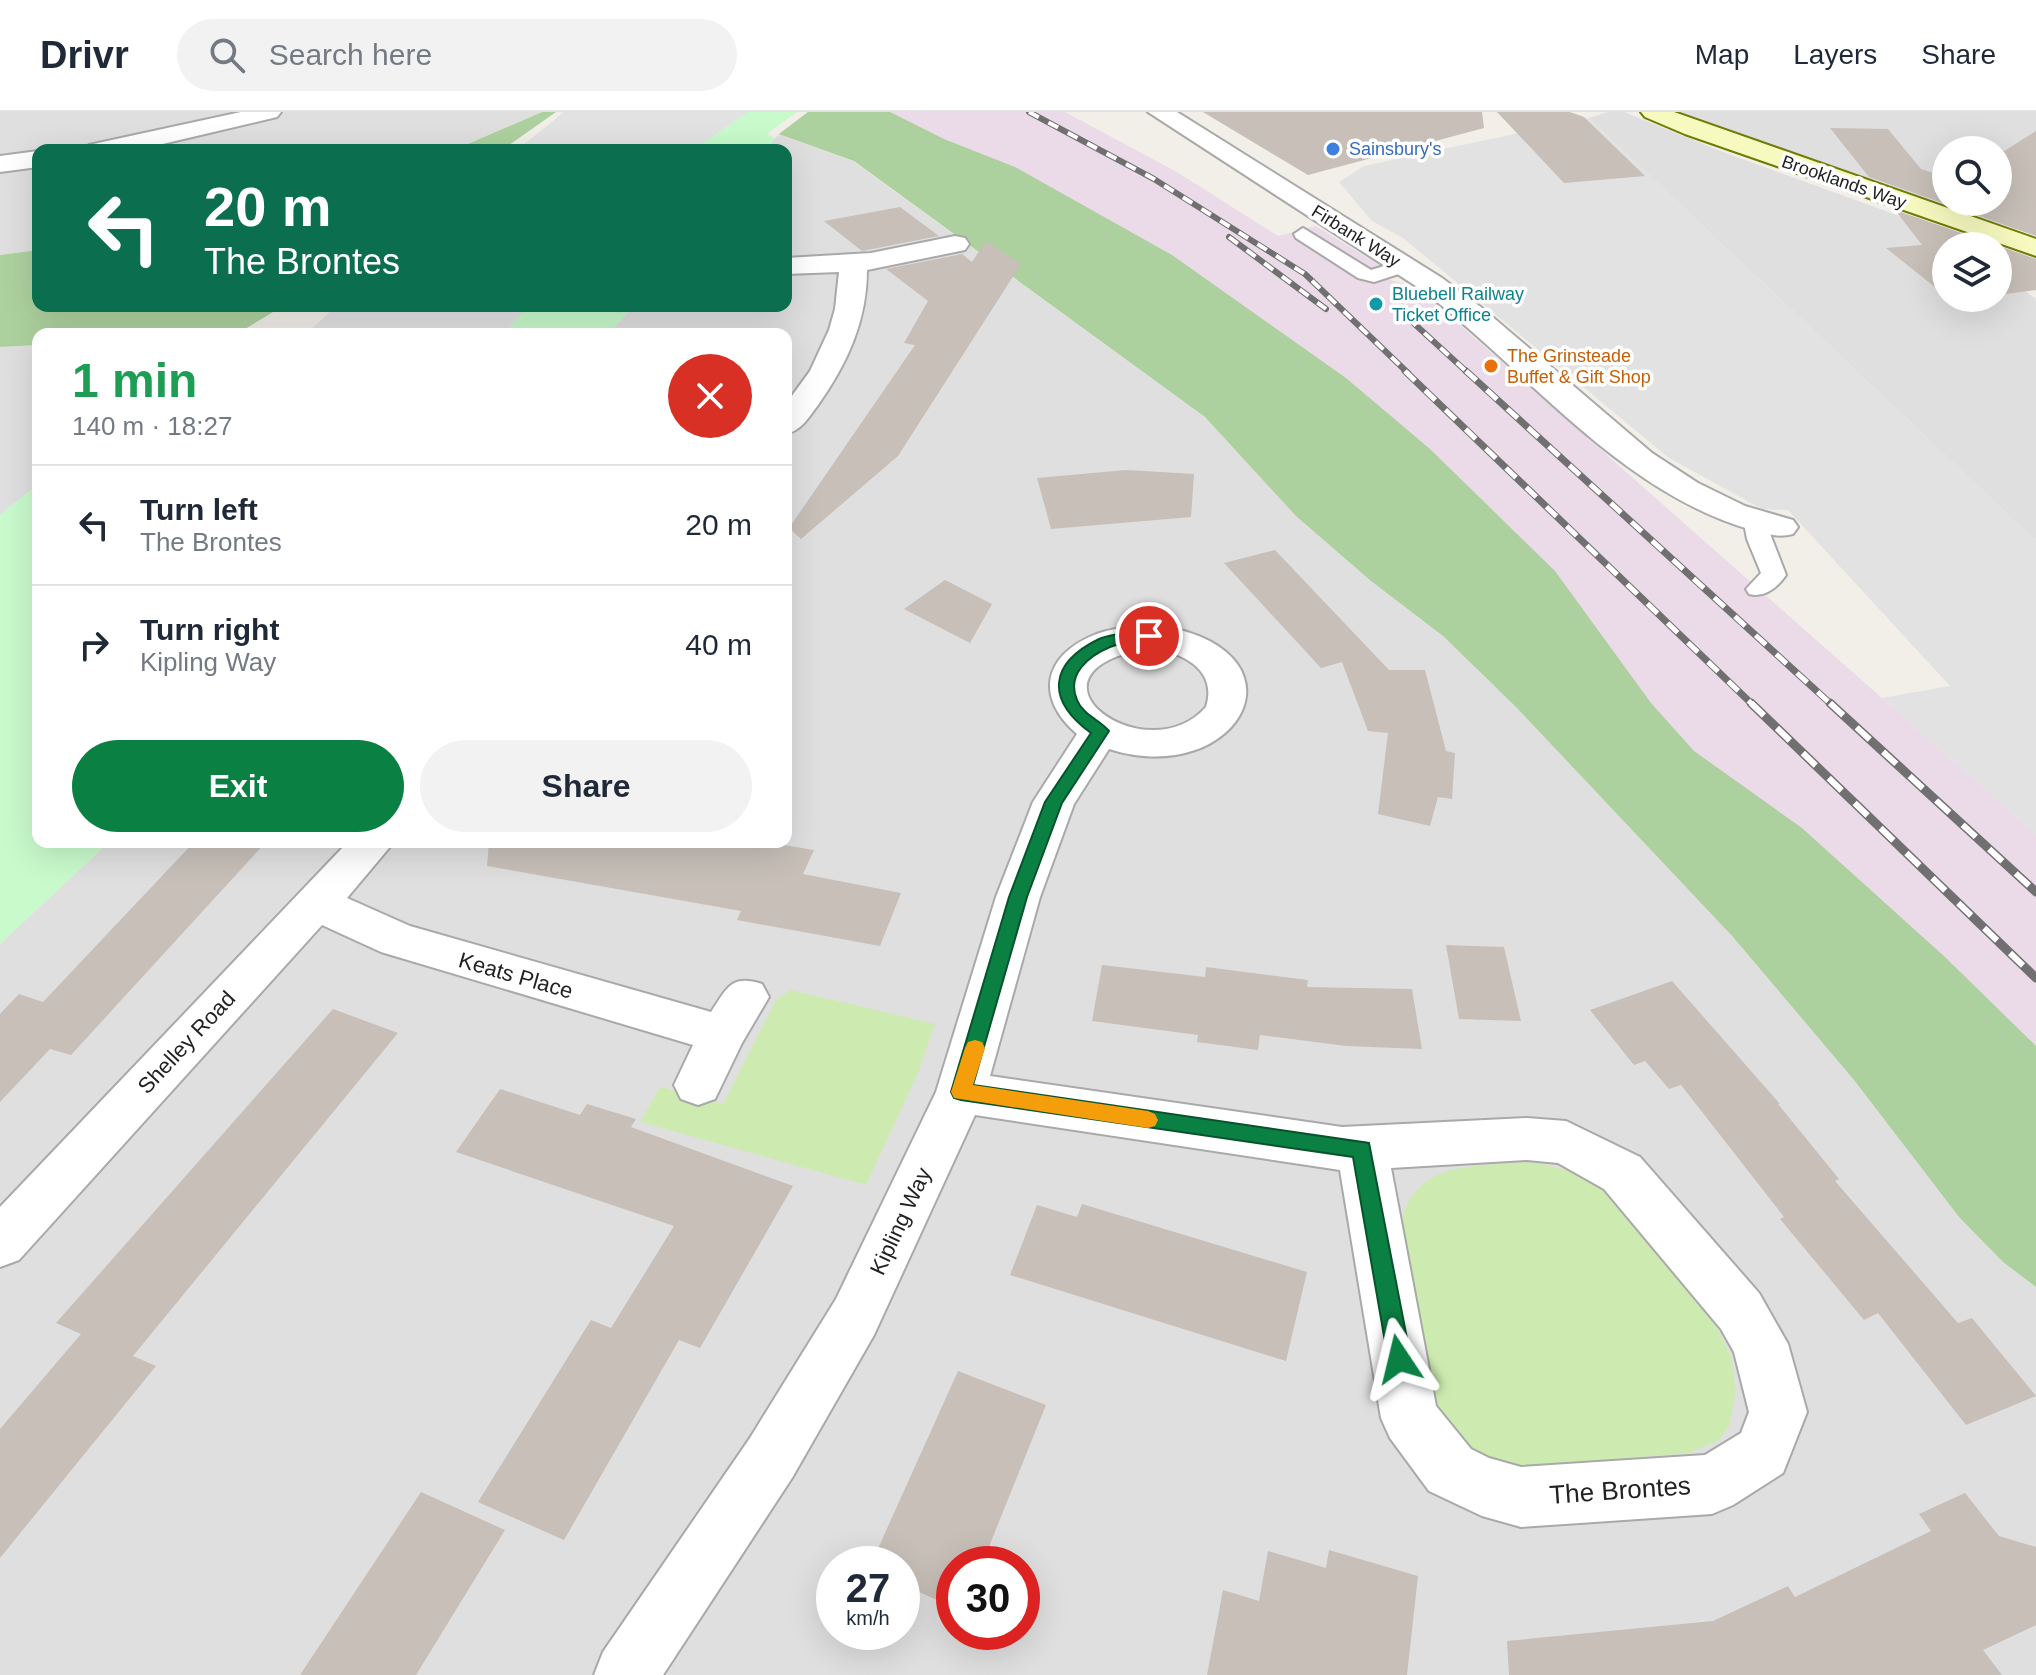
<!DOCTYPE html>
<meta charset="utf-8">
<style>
body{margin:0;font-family:Arial,sans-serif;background:#f2f2f3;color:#1f2937;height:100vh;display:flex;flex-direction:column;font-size:30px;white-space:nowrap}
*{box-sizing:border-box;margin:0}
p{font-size:26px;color:#747a83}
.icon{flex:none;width:44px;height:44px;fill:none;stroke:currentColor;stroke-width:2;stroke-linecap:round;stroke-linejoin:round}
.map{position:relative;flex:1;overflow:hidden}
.drawer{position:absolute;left:32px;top:216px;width:760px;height:520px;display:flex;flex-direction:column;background:#fff;border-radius:16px;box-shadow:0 8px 32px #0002}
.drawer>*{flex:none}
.hud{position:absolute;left:32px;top:32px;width:760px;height:168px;border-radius:16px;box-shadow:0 8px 32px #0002;background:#0b6e4f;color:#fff;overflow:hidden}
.tools{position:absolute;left:1932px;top:24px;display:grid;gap:16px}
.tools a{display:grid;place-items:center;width:80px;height:80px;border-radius:50%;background:#fff;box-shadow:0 8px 32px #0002;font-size:40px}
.speed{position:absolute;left:816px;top:1434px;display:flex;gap:16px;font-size:40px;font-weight:700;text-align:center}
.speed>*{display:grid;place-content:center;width:104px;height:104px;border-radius:50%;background:#fff;box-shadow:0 8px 32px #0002;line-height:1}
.speed small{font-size:20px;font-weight:400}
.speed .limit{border:12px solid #d22;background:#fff;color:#111}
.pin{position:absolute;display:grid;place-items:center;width:68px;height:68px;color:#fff;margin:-34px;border:4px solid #fff;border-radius:50%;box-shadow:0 2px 8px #0007}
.me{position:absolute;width:88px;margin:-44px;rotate:350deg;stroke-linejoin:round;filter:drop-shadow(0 0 6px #0008)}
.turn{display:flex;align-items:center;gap:28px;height:168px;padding:0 40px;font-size:36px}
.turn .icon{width:104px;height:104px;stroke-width:2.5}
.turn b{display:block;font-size:56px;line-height:68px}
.round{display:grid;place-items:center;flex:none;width:84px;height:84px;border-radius:42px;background:#f2f2f3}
.headline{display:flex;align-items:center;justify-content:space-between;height:136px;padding:0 40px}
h1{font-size:48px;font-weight:700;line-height:60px;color:#1e9e55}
.primary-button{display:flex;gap:16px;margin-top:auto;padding:16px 40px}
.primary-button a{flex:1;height:92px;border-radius:48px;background:#0b8043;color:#fff;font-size:32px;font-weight:700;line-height:92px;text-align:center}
.primary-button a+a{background:#f2f2f3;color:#1f2937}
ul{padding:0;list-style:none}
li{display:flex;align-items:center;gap:24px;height:120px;padding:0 40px;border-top:2px solid #e0e1e3}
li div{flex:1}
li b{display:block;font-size:30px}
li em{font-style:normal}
header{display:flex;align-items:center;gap:48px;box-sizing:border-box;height:112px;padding:0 40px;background:#fff;border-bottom:2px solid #e0e1e3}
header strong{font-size:38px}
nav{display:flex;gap:44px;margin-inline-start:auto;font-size:28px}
.search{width:560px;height:72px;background:#f2f2f3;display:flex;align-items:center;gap:20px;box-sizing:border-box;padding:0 28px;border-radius:44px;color:#747a83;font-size:30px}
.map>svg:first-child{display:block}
.residential{fill:#e0dfdf;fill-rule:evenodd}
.industrial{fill:#ebdbe8}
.grass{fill:#cdebb0}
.forest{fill:#add19e}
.park{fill:#c8facc}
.parking{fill:#e2e2e2}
.building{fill:#c7bfb8}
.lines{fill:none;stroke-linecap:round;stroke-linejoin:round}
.lane-casing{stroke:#a9a9a9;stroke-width:4}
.street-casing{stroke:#a9a9a9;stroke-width:4}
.secondary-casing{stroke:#707d05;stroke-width:4}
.lane{fill:#fff;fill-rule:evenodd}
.street{fill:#fff;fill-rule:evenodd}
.secondary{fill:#f7fabf;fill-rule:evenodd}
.rail-far2-casing{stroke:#707070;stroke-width:6}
.rail-far1-casing{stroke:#707070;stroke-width:7}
.rail-casing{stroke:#707070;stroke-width:9}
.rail-far2{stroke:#fff;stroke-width:4;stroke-dasharray:11;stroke-linecap:butt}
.rail-far1{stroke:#fff;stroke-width:5;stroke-dasharray:14;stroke-linecap:butt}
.rail{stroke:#fff;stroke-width:6;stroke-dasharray:18;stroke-linecap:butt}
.route{fill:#0b8043;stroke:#07532c;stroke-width:2}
.slow{fill:#f59e0b}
.shop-dot{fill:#3f7fe0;stroke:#fff;stroke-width:3}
.culture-dot{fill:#0f9aa8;stroke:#fff;stroke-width:3}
.food-dot{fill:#e8710a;stroke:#fff;stroke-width:3}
.labels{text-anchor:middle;stroke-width:7;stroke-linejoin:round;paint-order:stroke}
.far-shop-label{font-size:18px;fill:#366cbe;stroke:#fff;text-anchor:start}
.far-street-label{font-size:18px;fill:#222;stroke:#fff}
.far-culture-label{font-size:18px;fill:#0d838f;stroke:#fff;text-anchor:start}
.far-food-label{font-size:18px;fill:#c56008;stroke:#fff;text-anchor:start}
.street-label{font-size:22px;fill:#222;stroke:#fff}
.near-street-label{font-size:26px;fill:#222;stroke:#fff}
</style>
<header>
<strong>Drivr</strong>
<div class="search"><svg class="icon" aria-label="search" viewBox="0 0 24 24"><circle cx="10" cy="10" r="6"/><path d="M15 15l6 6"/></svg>Search here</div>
<nav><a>Map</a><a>Layers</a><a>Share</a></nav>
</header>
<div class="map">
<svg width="2036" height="1563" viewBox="0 0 2036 1563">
<rect width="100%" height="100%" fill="#f2efe9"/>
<g class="residential">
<path d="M0 0H542L454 38H38V138L0 143Z"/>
<path d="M1608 0H1624L1723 40 1952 123 1946 134V186H1998V158L2036 187V429L1589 6Z"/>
<path d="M1677 0H2036V124L1810 50ZM1946 38H1998V90H1946Z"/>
<path d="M779 22 853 49 1205 305 1296 404 1371 469 1443 524 1516 595 1733 825 1854 968 1959 1105 2003 1150 2036 1175V1563H0V832L109 730H786V222H608L634 194H786V38H765ZM834 1452H902V1520H834ZM954 1452H1022V1520H954Z"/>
<path d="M38 233V372L0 403V235Z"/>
</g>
<path class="industrial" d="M808 0H1065L1177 60 1278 124 1316 114 1389 159 1381 165 1408 173 1428 185 2036 722V1175L2003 1150 1959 1105 1854 968 1733 825 1516 595 1443 524 1371 469 1296 404 1205 305 854 49 779 22Z"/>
<g class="grass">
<path d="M791 878 935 912 919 959 866 1073 640 1010 660 975 723 992 776 888Z"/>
<path d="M1522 1050 1543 1052 1578 1061 1611 1084 1716 1214 1731 1244 1736 1278 1729 1315 1719 1328 1689 1341 1521 1355 1504 1354 1466 1338 1436 1305 1399 1118C1413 1049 1465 1056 1522 1050Z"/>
</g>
<g class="forest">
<path d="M542 0H556L502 38H454Z"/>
<path d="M808 0H890L944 27 1015 55 1172 143 1346 266 1430 337 1555 459 1651 591 1694 639 1802 716 1945 845 2036 934V1175L2003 1150 1959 1105 1854 968 1733 825 1516 595 1443 524 1371 469 1296 404 1205 305 854 49 779 22Z"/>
<path d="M38 138V194H283L245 217 247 222H38V233L0 235V143Z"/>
</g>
<g class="park">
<path d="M748 0H797L767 22 775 26 765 38H693Z"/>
<path d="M529 194H634L608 222H502Z"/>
<path d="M38 372V730H109L0 832V403Z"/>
</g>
<g class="parking">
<path d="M564 0H748L693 38H517Z"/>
<path d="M1589 6 2036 429V722L1882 586 1950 574 1788 398 1762 397 1669 346 1403 126 1372 109 1339 70 1364 54Z"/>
<path d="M337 194H529L502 222H305Z"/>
</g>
<g class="building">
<path d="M1203 0H1482L1484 16 1308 63Z"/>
<path d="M1497 0H1570L1584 5 1645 64 1564 71Z"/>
<path d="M1830 16 1888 17 1921 57 1946 65V90H1998V43L2036 19V124L1869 65Z"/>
<path d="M900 95 939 124 862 139 824 109Z"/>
<path d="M1895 98 2036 147V178L1998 183V134H1946V184L1886 136 1922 133Z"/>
<path d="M986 129 1021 152 898 344 801 427 789 416 915 233 904 231 928 189 886 157 962 142 972 150Z"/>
<path d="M1126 358 1194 362 1191 405 1051 417 1037 366Z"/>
<path d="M1275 438 1389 558H1425L1446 639 1455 641 1452 687 1438 685 1430 714 1378 702 1388 621 1368 619 1342 550 1321 556 1224 451Z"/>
<path d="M945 468 992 492 970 531 904 497Z"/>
<path d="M194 730H266L71 943 50 937 0 990V902L19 882 43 890Z"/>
<path d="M489 730H766L814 738 803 762 901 781 880 834 737 808 741 799 487 754Z"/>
<path d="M1446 833 1504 835 1521 909 1459 907Z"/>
<path d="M1102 853 1205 865 1206 855 1308 868 1307 875 1412 877 1422 937 1346 934 1260 923 1258 938 1197 930 1198 923 1092 909Z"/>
<path d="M1672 869 1780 992H1778L1839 1067 1835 1069 1958 1211 1972 1206 2036 1284 1966 1313 1878 1201 1864 1208 1780 1107 1784 1105 1681 973 1669 977 1645 949 1634 953 1590 898Z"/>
<path d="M333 897 398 921 133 1244 156 1254 0 1446V1317L81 1222 56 1211Z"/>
<path d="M500 977 580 1003 587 992 636 1007 631 1015 793 1074 700 1236 679 1228 564 1428 478 1390 591 1208 611 1216 674 1114 456 1040Z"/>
<path d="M1082 1092 1307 1160 1286 1249 1010 1163 1037 1093 1077 1105Z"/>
<path d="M958 1259 1046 1293 982 1452H954V1495L902 1473V1452H871Z"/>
<path d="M421 1380 505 1418 416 1563H300Z"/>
<path d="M1965 1381 1999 1424 2036 1435V1513L1983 1538 2002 1563H1509L1507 1529 1713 1509 1788 1474 1795 1485 1931 1419 1919 1402Z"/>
<path d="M1329 1438 1418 1464 1407 1563H1207L1223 1478 1259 1489 1268 1439 1326 1456Z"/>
</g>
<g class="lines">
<g class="lane-casing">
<g id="lane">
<path d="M1303 116 1371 158 1404 148 1413 154 1411 158 1374 170 1358 166 1296 126 1294 122Z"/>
<path d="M1756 404 1764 406 1786 463C1777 476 1765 486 1749 482L1746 477 1761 461 1747 427 1744 411 1748 406Z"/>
</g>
</g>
<g class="street-casing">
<g id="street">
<path d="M241 0H281L277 5 137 38H86L89 33 98 31Z"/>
<path d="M1148 0H1177L1442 166 1482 196 1652 341 1698 371 1745 394 1793 408 1798 415 1793 422C1778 426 1767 422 1752 418 1619 380 1528 259 1422 178Z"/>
<path d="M38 39V55L0 60V44Z"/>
<path d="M955 124 965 126 969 132 965 138 867 158C867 209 847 252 818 293 808 306 802 318 786 322V292L810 259 829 218 835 197 839 160 786 162V146L871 141Z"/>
<path d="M1149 512C1318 533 1242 679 1109 637L1074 692 1040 785 990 964 1342 1015 1527 1006 1566 1009 1640 1045 1759 1181 1788 1232 1807 1300 1783 1361 1733 1393 1712 1402 1521 1415 1482 1404 1429 1379 1390 1326 1381 1306 1340 1058 975 1003 874 1223 792 1366 663 1563H594L603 1540 750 1326 836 1187 936 980 996 785 1033 690 1077 622C1035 586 1043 544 1094 523 1111 516 1131 515 1149 512ZM1149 536C1182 540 1218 557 1206 595 1146 663 1006 561 1149 536ZM1527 1048 1558 1051 1604 1077 1721 1217 1734 1240 1749 1300 1741 1321 1705 1343 1521 1355 1489 1346 1471 1337 1436 1294 1391 1056Z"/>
<path d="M348 730H394L347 786 410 814 711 900C727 876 731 862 762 872L769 885 742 931 715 987 698 993 681 987 674 973 693 933 381 840 322 813 19 1148 0 1155V1095Z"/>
</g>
</g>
<g class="secondary-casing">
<path id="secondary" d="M1641 0H1674L2036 127V144L1685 22 1645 5Z"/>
</g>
<use href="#lane" class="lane"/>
<use href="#street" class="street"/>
<use href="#secondary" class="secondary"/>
<g class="rail-far2-casing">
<g id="rail-far2">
<path d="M1029 0 1154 67 1305 162 1408 261"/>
<path d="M1229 125 1326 197"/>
<path d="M1408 206 1468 261"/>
</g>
</g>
<g class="rail-far1-casing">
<g id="rail-far1">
<path d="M1405 259 1753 593"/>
<path d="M1466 259 1832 593"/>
</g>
</g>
<g class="rail-casing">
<g id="rail">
<path d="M1751 591 2036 866"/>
<path d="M1830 591 2036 780"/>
</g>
</g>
<use href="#rail-far2" class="rail-far2"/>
<use href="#rail-far1" class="rail-far1"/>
<use href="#rail" class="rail"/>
</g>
<path class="route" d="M1149 519 1154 520V527C1140 531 1123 529 1110 535 1088 544 1066 563 1077 588 1083 603 1100 608 1109 619L1062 691 1027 785 973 973 1369 1031 1411 1247 1407 1254 1399 1258 1391 1254 1388 1247 1353 1045 961 988 954 986 951 980 1009 785 1045 690 1091 621C1046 588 1048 552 1099 527 1113 521 1133 521 1149 519Z"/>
<path class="slow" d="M975 928 982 930 985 936 973 973 1148 999 1155 1002 1158 1008 1155 1014 1148 1016 954 986 951 980 965 936 968 930Z"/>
<circle class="shop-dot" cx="1333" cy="37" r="8"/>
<circle class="culture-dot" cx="1376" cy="192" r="8"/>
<circle class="food-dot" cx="1491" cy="254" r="8"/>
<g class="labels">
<g class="far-shop-label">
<text x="1349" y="43">Sainsbury's</text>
</g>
<g class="far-street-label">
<text transform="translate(1844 70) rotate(19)" y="6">Brooklands Way</text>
<text transform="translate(1356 124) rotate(32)" y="6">Firbank Way</text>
</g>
<g class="far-culture-label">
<text x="1392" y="188">Bluebell Railway<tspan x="1392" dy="21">Ticket Office</tspan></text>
</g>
<g class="far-food-label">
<text x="1507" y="250">The Grinsteade<tspan x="1507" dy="21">Buffet &amp; Gift Shop</tspan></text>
</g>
<g class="street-label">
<text transform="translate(516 863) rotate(16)" y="8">Keats Place</text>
<text transform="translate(186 930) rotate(-47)" y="8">Shelley Road</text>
<text transform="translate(900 1109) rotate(-65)" y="8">Kipling Way</text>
</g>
<g class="near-street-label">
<text transform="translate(1620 1378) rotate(-4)" y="9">The Brontes</text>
</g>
</g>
</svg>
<div class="tools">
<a><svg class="icon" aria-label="search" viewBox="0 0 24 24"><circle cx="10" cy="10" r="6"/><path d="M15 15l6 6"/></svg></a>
<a><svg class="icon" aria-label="layers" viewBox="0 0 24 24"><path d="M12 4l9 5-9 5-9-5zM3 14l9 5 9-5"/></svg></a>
</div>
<div class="speed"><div>27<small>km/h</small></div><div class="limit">30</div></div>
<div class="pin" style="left:1149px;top:524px;background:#d93025"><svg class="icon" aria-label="arrive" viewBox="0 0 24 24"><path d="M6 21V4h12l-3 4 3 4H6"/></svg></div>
<svg class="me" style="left:1399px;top:1247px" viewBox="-20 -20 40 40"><path d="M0-17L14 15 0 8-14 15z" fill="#0b8043" stroke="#fff" stroke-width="4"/></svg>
<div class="hud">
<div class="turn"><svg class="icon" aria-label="left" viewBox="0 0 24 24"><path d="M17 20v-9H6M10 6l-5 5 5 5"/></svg><div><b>20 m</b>The Brontes</div></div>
</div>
<section class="drawer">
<div class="headline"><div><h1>1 min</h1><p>140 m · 18:27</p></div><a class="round" style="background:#d93025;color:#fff"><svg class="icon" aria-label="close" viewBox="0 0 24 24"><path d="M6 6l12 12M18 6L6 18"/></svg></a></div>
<ul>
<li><svg class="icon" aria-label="left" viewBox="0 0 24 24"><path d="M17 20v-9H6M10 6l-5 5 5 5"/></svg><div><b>Turn left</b><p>The Brontes</p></div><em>20 m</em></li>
<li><svg class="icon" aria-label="right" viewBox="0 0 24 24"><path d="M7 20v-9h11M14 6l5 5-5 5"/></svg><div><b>Turn right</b><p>Kipling Way</p></div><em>40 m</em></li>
</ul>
<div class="primary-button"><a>Exit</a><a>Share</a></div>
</section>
</div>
